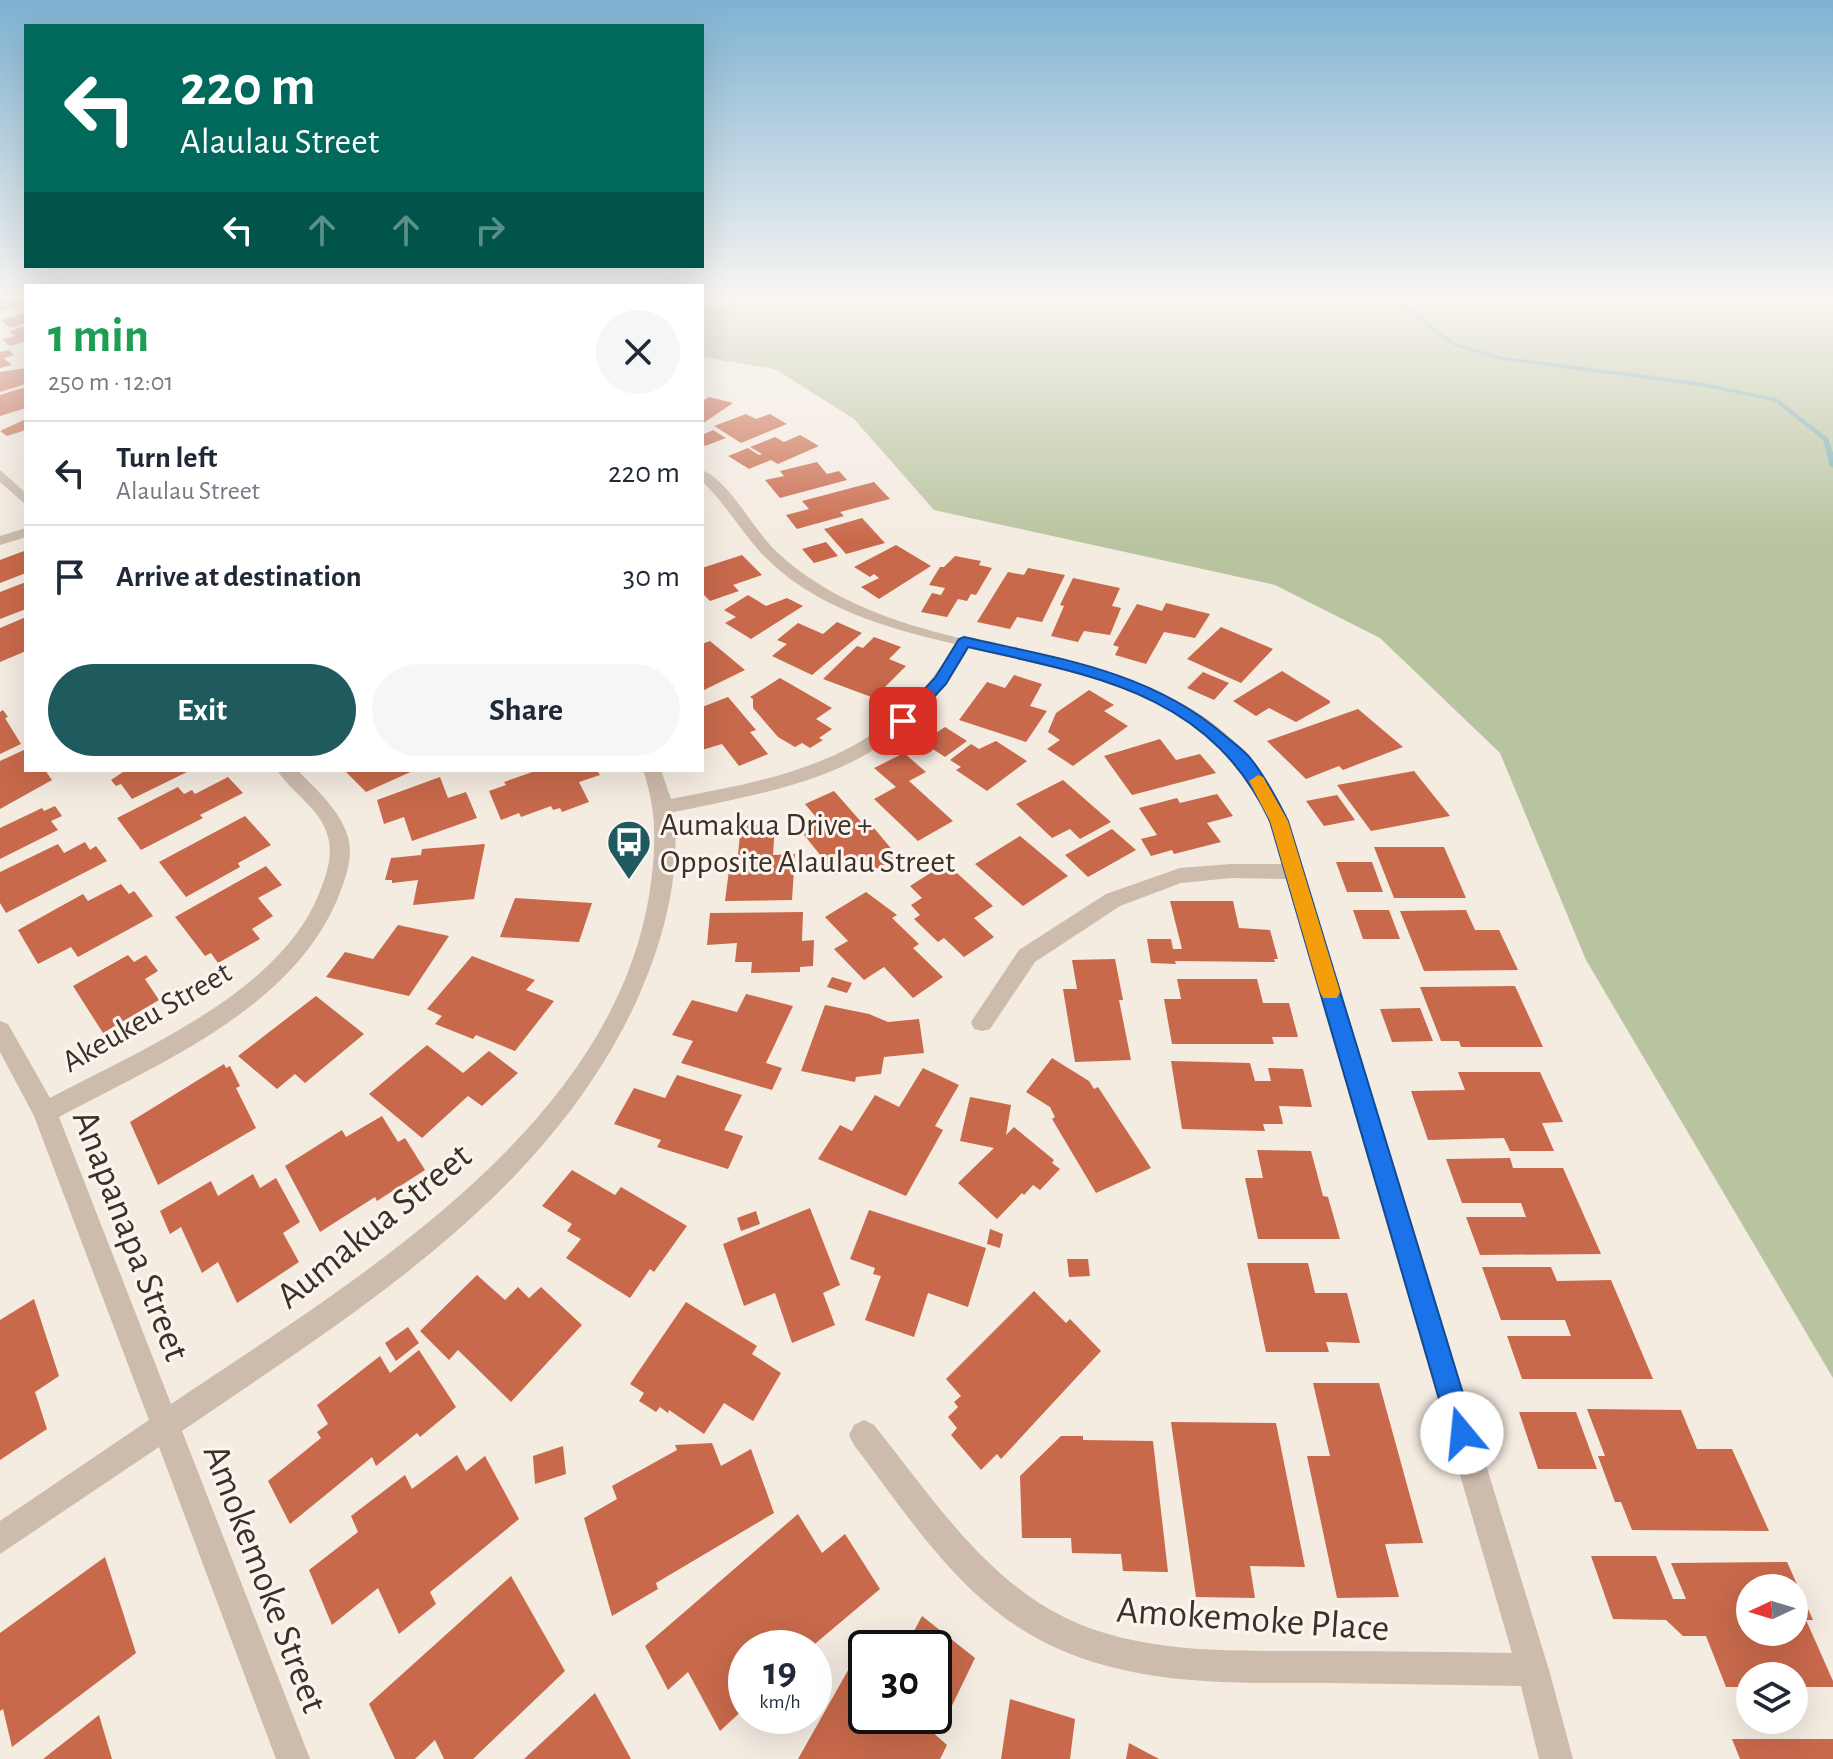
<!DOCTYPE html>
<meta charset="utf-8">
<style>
body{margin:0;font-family:"Alegreya Sans",sans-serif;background:#f6f6f7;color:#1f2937;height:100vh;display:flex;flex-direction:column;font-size:30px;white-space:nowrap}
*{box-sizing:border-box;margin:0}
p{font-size:26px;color:#747a83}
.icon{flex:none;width:44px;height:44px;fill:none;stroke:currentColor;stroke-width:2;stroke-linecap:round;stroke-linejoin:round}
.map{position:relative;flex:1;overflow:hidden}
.side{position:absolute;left:24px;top:284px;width:680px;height:488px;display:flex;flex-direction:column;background:#fff;border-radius:0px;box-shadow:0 8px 32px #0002}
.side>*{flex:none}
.banner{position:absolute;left:24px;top:24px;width:680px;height:244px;border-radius:0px;box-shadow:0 8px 32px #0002;background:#00695c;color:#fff;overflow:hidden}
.needle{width:52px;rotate:266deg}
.fabs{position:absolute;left:1736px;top:1574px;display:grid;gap:16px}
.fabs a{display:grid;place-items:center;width:72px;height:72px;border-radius:50%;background:#fff;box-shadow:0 8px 32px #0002;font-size:40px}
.speed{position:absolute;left:728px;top:1630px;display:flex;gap:16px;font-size:40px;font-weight:700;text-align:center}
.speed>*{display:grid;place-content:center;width:104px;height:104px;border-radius:50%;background:#fff;box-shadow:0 8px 32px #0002;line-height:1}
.speed small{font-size:20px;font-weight:400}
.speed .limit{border:4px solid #111;border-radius:12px;background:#fff;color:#111}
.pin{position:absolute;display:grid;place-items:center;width:68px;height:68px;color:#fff;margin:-34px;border-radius:16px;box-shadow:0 4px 12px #0006}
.me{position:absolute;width:88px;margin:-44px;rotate:343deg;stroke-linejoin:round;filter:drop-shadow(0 0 6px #0008)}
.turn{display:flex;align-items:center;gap:28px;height:168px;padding:0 24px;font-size:36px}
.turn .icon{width:104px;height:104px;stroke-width:2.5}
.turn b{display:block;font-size:56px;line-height:68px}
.lanes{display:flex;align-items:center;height:76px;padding:0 24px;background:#0003;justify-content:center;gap:40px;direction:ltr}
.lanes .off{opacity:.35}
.round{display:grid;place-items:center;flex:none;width:84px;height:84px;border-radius:42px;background:#f6f6f7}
.overview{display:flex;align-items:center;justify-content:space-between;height:136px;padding:0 24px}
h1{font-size:48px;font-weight:600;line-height:60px;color:#1e9e55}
.action{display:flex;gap:16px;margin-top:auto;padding:16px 24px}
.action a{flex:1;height:92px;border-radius:48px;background:#1f5a5e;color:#fff;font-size:32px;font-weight:600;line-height:92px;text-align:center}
.action a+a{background:#f6f6f7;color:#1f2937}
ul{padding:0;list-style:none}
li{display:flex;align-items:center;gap:24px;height:104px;padding:0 24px;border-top:2px solid #e0e1e3}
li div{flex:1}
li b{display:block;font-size:30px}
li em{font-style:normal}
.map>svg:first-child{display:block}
.green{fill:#b8c4a0}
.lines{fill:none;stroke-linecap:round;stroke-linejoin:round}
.stream{fill:#7fb0b2;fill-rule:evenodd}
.building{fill:#c8694b;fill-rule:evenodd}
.minor{fill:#cdbbac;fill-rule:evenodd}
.route{fill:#1a73e8;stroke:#114b97;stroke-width:2}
.slow{fill:#f59e0b}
.labels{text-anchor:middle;stroke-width:6;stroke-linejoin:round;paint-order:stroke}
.poi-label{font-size:32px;fill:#3b302b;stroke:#fbf5ee;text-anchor:start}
.street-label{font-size:32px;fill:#3b302b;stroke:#fbf5ee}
.near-street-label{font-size:38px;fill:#3b302b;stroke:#fbf5ee}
</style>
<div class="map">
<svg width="1833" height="1759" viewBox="0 0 1833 1759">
<rect width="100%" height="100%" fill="#f4ebe1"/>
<path class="green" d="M702 296H1833V1378L1586 960 1500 753 1380 638 1275 585 934 510 854 419 775 369 702 357Z"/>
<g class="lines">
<path class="stream" d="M1386 296H1391L1457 344 1504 357 1700 382 1778 399 1828 438 1833 453V468L1830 466 1823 440 1774 401 1700 386 1501 360 1453 346Z"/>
</g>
<g class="building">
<path d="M26 296V304L0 311V297Z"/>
<path d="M26 313V323L10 328 1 320Z"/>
<path d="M26 326V341L10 346 2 339 15 336 9 331Z"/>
<path d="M9 350 14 355 4 358 12 365 0 368V352Z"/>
<path d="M26 368V384L0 392V372Z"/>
<path d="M26 387V408L0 416V395Z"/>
<path d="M709 397 733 403 702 424V401Z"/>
<path d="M746 414 756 419 770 414 787 424 741 443 714 426Z"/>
<path d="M26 419V430L7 436 0 431Z"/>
<path d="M713 430 726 438 705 446 702 444V435Z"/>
<path d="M800 435 819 446 778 464 771 460 749 469 728 456 748 448 759 455 762 454 750 447 775 437 784 442Z"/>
<path d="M817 462 827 474 839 471 847 480 780 498 765 480 784 476 780 471Z"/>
<path d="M874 482 890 499 840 512 844 516 797 529 786 515 809 509 802 501Z"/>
<path d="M862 518 885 543 846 554 824 529Z"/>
<path d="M826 542 838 556 814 563 802 549Z"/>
<path d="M896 545 931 566 879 599 861 587 879 578 874 574 870 577 854 567Z"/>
<path d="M24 551 26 573 0 583V560Z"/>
<path d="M742 555 762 575 733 585 739 591 710 601 702 593V568Z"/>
<path d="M955 556 981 561 979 565 992 568 976 595 971 594 967 601 958 599 947 617 921 612 932 593 941 595 945 588 929 585 940 567H944Z"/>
<path d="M1028 568 1065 575 1042 622 1017 617 1010 629 977 622 1008 572 1024 575Z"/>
<path d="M1073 578 1120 588 1112 606 1121 608 1110 635 1084 631 1078 642 1051 636 1064 606 1060 605Z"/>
<path d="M26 582V609L0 619V592Z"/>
<path d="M748 595 766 606 787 598 803 606 751 639 725 623 736 617 724 610Z"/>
<path d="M1166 603 1210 614 1195 638 1164 632 1146 664 1115 655 1119 647 1113 645 1137 604 1162 611Z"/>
<path d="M26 617V651L0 662V628Z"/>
<path d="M837 622 862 633 812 675 772 656 787 644 777 640 798 623 823 634Z"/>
<path d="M1221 627 1273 649 1241 683 1187 659Z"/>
<path d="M874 637 901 647 889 659 906 666 874 698 823 679 857 646 863 648Z"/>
<path d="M710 641 745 670 702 691V644Z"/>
<path d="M1282 671 1330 701V703L1296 722 1269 708 1256 716 1233 701Z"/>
<path d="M1203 672 1229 683 1214 700 1187 688Z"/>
<path d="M1014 675 1042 684 1030 706 1047 711 1026 742 959 720 987 682 1005 688Z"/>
<path d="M780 678 832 708 816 719 832 729 819 738 823 740 810 748 802 743 795 747 778 737 753 708V699L750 697Z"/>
<path d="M1089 690 1114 705 1104 711 1128 726 1073 766 1047 749 1060 740 1048 732 1056 713Z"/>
<path d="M728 697 756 730 750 732 768 754 739 766 722 744 702 750V707Z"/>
<path d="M1358 709 1403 747 1343 770 1339 766 1306 779 1267 741Z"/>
<path d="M3 710 8 717 5 718 21 744 0 754V712Z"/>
<path d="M945 727 967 741 945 757 922 742Z"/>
<path d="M1160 739 1176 760 1200 754 1216 773 1132 795 1104 756Z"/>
<path d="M996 741 1027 761 987 791 956 770 961 767 950 760 971 744 979 749Z"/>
<path d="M26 749V770H45L52 780 0 809V761Z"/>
<path d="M904 753 926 772 909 781 953 821 918 841 874 799 896 787 874 768Z"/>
<path d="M126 770H191L132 799 121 784 116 786 111 780Z"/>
<path d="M347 770H415L366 792 345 771Z"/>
<path d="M538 770H597L600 775 579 782 589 802 562 812 560 808 553 810 551 806 521 817 519 813 501 820 489 791 506 785 504 782Z"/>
<path d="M1414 771 1450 816 1371 831 1337 785Z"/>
<path d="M228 777 243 793 200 815 203 818 141 850 117 818 178 787 184 794 192 790 195 794Z"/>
<path d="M440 777 448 798 466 792 477 818 412 841 404 817 384 824 377 800Z"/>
<path d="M1063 780 1111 822 1080 839 1070 829 1052 838 1016 804Z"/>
<path d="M834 791 863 824 869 822 899 858 874 870 867 861 836 875 801 831 820 822 805 804Z"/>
<path d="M1217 794 1233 816 1207 823 1221 842 1174 854 1172 850 1151 856 1141 839 1157 835 1139 808 1177 798 1180 803Z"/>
<path d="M1337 795 1355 820 1324 826 1306 801Z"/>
<path d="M55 806 62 816 51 821 58 830 0 859V828L42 808 44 811Z"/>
<path d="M245 816 271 845 238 863 240 867 186 897 159 862Z"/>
<path d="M741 824H775L773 855 795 854 792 900 725 901 731 855H738Z"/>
<path d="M1112 829 1136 850 1088 877 1065 855Z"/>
<path d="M1020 836 1068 876 1023 906 975 864Z"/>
<path d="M85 842 90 850 96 846 107 861 6 913 0 903V872L58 844 64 853Z"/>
<path d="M485 844 474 899 413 905 418 880 392 883V880H385L391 858 421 855 422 849Z"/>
<path d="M1374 847H1444L1466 898H1394Z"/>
<path d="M1336 862H1372L1383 892H1347Z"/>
<path d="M946 863 993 906 974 918 994 937 964 957 944 938 938 942 914 919 920 915 911 905 922 898 910 886Z"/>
<path d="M266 866 282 885 258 898 273 916 252 929 260 939 218 963 211 953 205 956 175 917Z"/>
<path d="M121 884 129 894 134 891 153 916 78 957 71 947 38 964 18 930 83 894 88 901Z"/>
<path d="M866 892 897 915 892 918 919 944 913 948 943 977 913 998 884 967 864 980 834 949 848 941 825 917Z"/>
<path d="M515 898 592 903 579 942 500 937Z"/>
<path d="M1170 901H1233L1239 928 1270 930 1278 959H1274L1275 962 1175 961 1176 964 1151 963 1147 939H1171L1173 949H1182Z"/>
<path d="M1353 910H1389L1400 939H1363Z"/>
<path d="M1466 910 1475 930H1499L1518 970 1424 971 1400 911Z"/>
<path d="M803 912 802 941 814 940 813 966 800 967V972L751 973 752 962H735L737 943 707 945 710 913Z"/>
<path d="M398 925 449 936 409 996 326 977 345 952 373 959Z"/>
<path d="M128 955 134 962 146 955 158 971 145 979 159 1000 103 1033 73 986Z"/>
<path d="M472 956 535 980 526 990 554 1001 515 1051 476 1035 473 1039 435 1024 442 1016 427 1009Z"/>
<path d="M1115 959 1123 1000H1119L1131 1060 1075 1062 1063 989H1077L1072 960Z"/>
<path d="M832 977 852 983 847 993 827 987Z"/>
<path d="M1177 979H1257L1263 1003H1289L1298 1037H1272L1274 1044H1172L1164 999H1181Z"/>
<path d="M1515 986 1543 1047H1461L1459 1041H1441L1420 987Z"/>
<path d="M746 994 793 1006 766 1063 782 1068 772 1090 681 1063 693 1041 672 1035 692 1000 737 1012Z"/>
<path d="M316 996 364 1034 305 1083 295 1074 277 1089 238 1056Z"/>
<path d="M825 1005 869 1014 888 1022 919 1019 924 1053 884 1057 881 1074 856 1077 855 1082 801 1071Z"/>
<path d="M1420 1008 1433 1041 1392 1042 1380 1009Z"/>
<path d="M427 1045 463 1073 489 1051 518 1073 482 1106 468 1096 422 1138 369 1094Z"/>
<path d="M1052 1058 1089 1081 1094 1089 1098 1087 1151 1168 1096 1193 1052 1119 1055 1117 1050 1107 1026 1092Z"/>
<path d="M1171 1061 1250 1063 1255 1081H1271L1268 1068 1303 1069 1312 1107 1279 1106 1283 1124H1263L1265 1131 1182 1129Z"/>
<path d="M224 1064 226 1068 230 1066 240 1086 236 1088 256 1128 158 1185 130 1122Z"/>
<path d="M923 1068 959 1085 935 1126 943 1130 906 1196 818 1159 840 1125 852 1131 875 1095 899 1107Z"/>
<path d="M1458 1072H1540L1563 1122 1542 1123 1554 1151H1510L1504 1138 1428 1140 1411 1091 1465 1090Z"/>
<path d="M677 1075 742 1095 724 1130 743 1136 728 1169 657 1147 661 1140 614 1124 634 1088 665 1098Z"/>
<path d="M970 1097 1011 1105 1006 1135 1014 1127 1054 1160 1052 1163 1060 1169 1040 1190 1033 1185 1024 1195 1022 1193 997 1219 958 1183 994 1148 960 1141Z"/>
<path d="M382 1116 398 1142 405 1138 425 1170 377 1201 375 1197 320 1232 285 1166 342 1130 346 1137Z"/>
<path d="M1257 1150 1311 1151 1323 1196 1328 1197 1340 1239H1258L1245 1178H1263Z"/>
<path d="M1510 1158 1513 1168H1563L1601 1254 1480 1255 1466 1217H1526L1521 1203H1462L1446 1159Z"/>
<path d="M572 1170 615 1195 621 1187 687 1226 654 1272 650 1269 630 1298 566 1258 581 1239 567 1231 572 1224 542 1206Z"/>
<path d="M253 1174 260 1188 276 1178 300 1222 283 1233 299 1262 237 1303 218 1262 202 1273 181 1227 170 1234 160 1211 211 1181 218 1196Z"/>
<path d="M810 1208 840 1285 823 1293 835 1325 792 1343 775 1293 744 1306 723 1244Z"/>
<path d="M869 1210 986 1248 968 1307 928 1293 914 1337 865 1320 881 1276 873 1274 875 1268 850 1259Z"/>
<path d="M756 1211 760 1224 741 1231 737 1218Z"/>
<path d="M990 1229 1003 1234 1000 1248 987 1244Z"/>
<path d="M1067 1259H1088L1090 1276 1069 1277Z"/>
<path d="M1247 1263H1308L1315 1293H1347L1360 1343 1326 1342 1329 1352H1266Z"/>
<path d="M1482 1267H1551L1557 1281 1611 1280 1653 1379H1522L1507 1336H1571L1565 1320H1501Z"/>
<path d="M477 1275 505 1300 518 1287 529 1298 541 1287 582 1325 511 1402 458 1350 449 1360 420 1331Z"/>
<path d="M1034 1291 1066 1323 1070 1319 1101 1351 1001 1459 997 1454 981 1470 951 1435 957 1428 948 1417 958 1407 954 1402 961 1396 946 1379Z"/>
<path d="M34 1299 59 1376 35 1392 47 1429 0 1460V1320Z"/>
<path d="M686 1302 757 1346 752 1354 781 1373 753 1421 724 1403 704 1434 669 1410 668 1413 660 1407 656 1412 639 1401 644 1393 630 1384Z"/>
<path d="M408 1327 419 1343 396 1361 385 1343Z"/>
<path d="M419 1350 456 1407 420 1437 417 1433 376 1466 372 1457 290 1524 268 1481 321 1438 317 1432 328 1424 317 1405 380 1356 390 1373Z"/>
<path d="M1313 1383H1379L1423 1543 1385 1544 1399 1597 1337 1598 1307 1456H1330Z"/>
<path d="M1587 1409 1681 1410 1697 1449H1732L1769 1531 1632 1530 1621 1502H1615L1598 1456H1605Z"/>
<path d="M1519 1412H1576L1597 1469H1538Z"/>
<path d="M1171 1422 1276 1423 1305 1567 1250 1566 1255 1598 1196 1597Z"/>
<path d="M1061 1436H1083V1440L1153 1441 1168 1572 1123 1571 1121 1554 1072 1553 1071 1538H1022L1020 1476Z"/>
<path d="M712 1443 721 1466 751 1449 774 1513 656 1583 658 1589 612 1616 584 1518 617 1499 612 1486 677 1450 675 1445Z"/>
<path d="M563 1446 566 1474 535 1484 533 1456Z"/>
<path d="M457 1455 466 1471 485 1456 519 1519 430 1592 436 1604 399 1634 378 1588 332 1625 309 1570 358 1532 351 1516 405 1475 412 1489Z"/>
<path d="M798 1514 822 1553 845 1534 880 1589 810 1648H746V1707L720 1731 688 1672 668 1690 645 1646Z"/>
<path d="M1591 1556H1656L1673 1599H1686L1671 1563 1787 1562 1813 1620H1806L1833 1681V1687H1794V1676H1750V1687H1726L1706 1636H1683L1666 1620 1613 1619ZM1750 1588H1794V1632H1750Z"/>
<path d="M105 1557 136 1653 12 1747 3 1709 0 1711V1633Z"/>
<path d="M511 1576 565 1671 473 1759H444L435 1740 415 1759H395L369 1704Z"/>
<path d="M922 1616 975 1658 945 1720 934 1711V1648H905Z"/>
<path d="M851 1665 866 1678V1716H923L920 1721 947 1745 940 1759H798Z"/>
<path d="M595 1693 631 1759H524Z"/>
<path d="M1010 1699 1075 1719 1070 1759H1001Z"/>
<path d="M99 1715 112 1759H43Z"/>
<path d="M1732 1739H1833V1759H1740Z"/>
<path d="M1129 1743 1159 1759H1126Z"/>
</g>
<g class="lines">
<g class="minor">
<path d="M0 470 26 493V505L0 482Z"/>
<path d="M702 470C727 479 752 526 771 546 789 565 811 580 834 593 991 680 1223 629 1294 839L1549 1670 1573 1759H1539L1521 1686C1458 1685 1395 1684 1332 1683 1225 1683 1109 1688 1015 1625 948 1580 902 1508 854 1445L849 1435 854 1425 864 1420 874 1425C924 1487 971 1559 1039 1603 1124 1658 1232 1650 1329 1651 1390 1651 1451 1652 1512 1653L1286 879 1231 878 1181 883 1120 906 1035 962 990 1029 982 1031 974 1029 971 1022 1019 950 1106 894 1180 868 1231 864H1282C1276 841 1269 817 1258 796 1202 692 1072 672 969 648 900 770 801 786 674 812 681 876 663 942 637 1000 546 1198 355 1312 182 1431L310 1759H276L159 1447 0 1554V1521L149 1420 34 1116 0 1052V1021L8 1024 50 1098C140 1050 282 992 320 891 327 874 333 855 328 837 321 808 292 794 277 770H297C316 789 340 810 348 837 353 855 347 874 341 890 298 1007 161 1062 59 1117L171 1404C352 1282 610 1131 649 896 656 851 658 813 643 770H661L671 799C791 776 889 758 955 644 885 628 812 607 761 553 740 530 725 503 702 481Z"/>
<path d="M26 528V537L0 545V536Z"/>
</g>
</g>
<linearGradient id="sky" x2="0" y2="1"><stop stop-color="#7eb2d2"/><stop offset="0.55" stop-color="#faf6f2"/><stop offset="1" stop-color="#faf6f2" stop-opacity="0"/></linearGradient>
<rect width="1833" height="542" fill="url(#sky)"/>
<path class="route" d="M964 637C1056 658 1150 671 1223 734 1232 742 1243 749 1251 759 1266 778 1277 799 1288 821L1475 1433 1472 1443 1462 1447 1453 1443 1449 1433 1270 821C1209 692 1094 676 968 647L946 684 909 724H898V717L935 678 959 639Z"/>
<path class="slow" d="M1258 775 1263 777 1288 821 1340 992 1337 998H1323L1320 992 1270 821 1249 781Z"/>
<defs>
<g id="bus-pin" transform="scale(2.3)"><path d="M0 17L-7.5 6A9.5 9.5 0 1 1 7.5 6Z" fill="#1f5a5e" stroke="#fbf5ee"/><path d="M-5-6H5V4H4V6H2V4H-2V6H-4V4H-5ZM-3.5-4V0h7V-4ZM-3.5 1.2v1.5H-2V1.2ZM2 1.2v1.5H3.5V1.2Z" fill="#fff"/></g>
</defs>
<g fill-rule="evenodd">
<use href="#bus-pin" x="629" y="842"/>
</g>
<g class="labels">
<g class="poi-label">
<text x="660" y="835">Aumakua Drive +<tspan x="660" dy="37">Opposite Alaulau Street</tspan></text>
</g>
<g class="street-label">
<text transform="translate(146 1016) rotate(-30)" y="11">Akeukeu Street</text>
</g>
<g class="near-street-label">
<text transform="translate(373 1225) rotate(-39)" y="13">Aumakua Street</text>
<text transform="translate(132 1235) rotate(69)" y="13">Anapanapa Street</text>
<text transform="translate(266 1578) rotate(69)" y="13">Amokemoke Street</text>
<text transform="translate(1253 1618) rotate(4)" y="13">Amokemoke Place</text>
</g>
</g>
</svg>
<div class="fabs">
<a><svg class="needle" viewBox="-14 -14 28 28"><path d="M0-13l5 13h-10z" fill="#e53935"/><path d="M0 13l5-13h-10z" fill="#747a83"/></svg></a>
<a><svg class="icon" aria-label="layers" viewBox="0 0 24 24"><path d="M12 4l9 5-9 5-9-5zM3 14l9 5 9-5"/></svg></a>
</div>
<div class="speed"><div>19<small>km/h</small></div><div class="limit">30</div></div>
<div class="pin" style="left:903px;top:721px;background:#d93025"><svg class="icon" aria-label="arrive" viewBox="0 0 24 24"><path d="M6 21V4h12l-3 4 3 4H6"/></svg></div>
<svg class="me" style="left:1462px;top:1433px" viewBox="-20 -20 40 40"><circle r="19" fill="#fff"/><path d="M0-13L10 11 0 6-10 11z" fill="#1a73e8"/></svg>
<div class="banner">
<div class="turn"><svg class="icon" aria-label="left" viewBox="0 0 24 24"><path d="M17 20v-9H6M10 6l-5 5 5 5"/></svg><div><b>220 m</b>Alaulau Street</div></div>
<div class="lanes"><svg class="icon" aria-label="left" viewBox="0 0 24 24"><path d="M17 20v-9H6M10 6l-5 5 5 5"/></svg><svg class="icon off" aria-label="ahead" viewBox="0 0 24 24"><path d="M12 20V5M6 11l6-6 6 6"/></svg><svg class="icon off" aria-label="ahead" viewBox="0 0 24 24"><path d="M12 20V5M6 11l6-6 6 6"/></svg><svg class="icon off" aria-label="right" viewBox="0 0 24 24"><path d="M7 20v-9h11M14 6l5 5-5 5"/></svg></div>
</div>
<section class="side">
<div class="overview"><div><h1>1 min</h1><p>250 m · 12:01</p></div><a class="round"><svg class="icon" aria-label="close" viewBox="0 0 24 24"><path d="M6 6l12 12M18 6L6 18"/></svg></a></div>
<ul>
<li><svg class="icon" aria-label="left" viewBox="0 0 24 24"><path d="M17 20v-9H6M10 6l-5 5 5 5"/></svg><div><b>Turn left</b><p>Alaulau Street</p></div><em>220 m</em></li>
<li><svg class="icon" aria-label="arrive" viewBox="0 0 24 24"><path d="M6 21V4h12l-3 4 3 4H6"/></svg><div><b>Arrive at destination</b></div><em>30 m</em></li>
</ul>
<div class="action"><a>Exit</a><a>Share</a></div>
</section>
</div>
